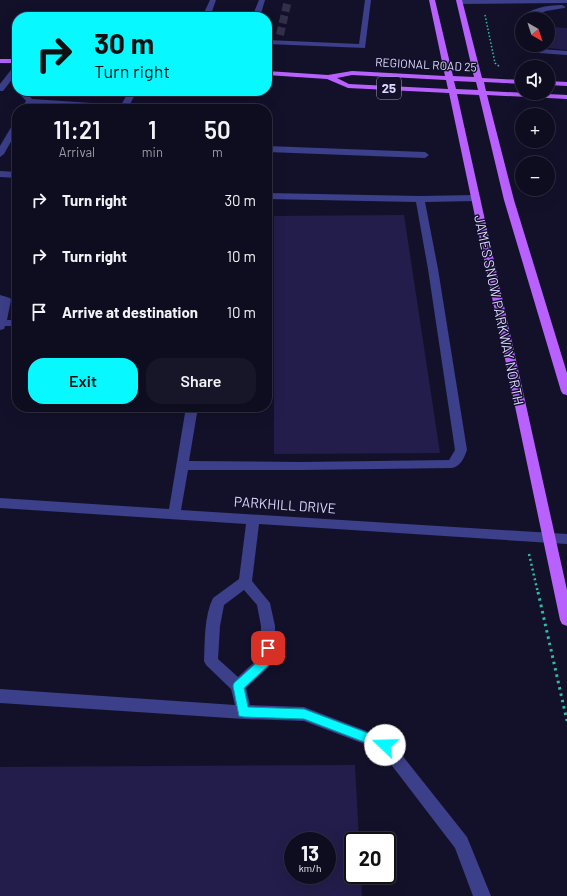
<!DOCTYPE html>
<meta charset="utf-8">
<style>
body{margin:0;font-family:Barlow,sans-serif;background:#171629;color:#f1f3f6;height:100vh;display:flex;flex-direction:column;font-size:15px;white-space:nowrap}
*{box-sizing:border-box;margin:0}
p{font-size:13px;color:#9b9ca5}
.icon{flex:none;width:22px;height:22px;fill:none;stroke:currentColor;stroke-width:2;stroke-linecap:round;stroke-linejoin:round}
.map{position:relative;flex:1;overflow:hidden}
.side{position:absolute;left:12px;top:104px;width:260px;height:308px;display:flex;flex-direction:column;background:#0e0d20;border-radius:16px;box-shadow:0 4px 16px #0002,0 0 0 1px #2e2d3e}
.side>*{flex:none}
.banner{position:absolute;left:12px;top:12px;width:260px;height:84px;border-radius:16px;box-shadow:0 4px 16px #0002,0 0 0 1px #2e2d3e;background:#07f8fe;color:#111;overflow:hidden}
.needle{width:26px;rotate:141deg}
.controls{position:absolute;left:515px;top:12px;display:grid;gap:8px}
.controls a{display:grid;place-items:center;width:40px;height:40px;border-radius:50%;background:#0e0d20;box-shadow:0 4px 16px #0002,0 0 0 1px #2e2d3e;font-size:20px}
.speed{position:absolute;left:284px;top:832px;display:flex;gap:8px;font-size:20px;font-weight:700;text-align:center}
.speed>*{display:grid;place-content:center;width:52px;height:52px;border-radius:50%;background:#0e0d20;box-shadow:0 4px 16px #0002,0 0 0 1px #2e2d3e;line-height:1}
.speed small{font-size:10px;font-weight:400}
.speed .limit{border:2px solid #111;border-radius:6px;background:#fff;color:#111}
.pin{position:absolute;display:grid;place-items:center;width:34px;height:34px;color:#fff;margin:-17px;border-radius:8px;box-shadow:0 2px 6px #0006}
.me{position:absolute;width:44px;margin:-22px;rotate:291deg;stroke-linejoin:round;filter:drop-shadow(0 0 3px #0008)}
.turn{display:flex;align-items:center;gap:14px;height:84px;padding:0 16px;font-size:18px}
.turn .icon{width:52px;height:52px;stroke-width:2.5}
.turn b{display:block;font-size:28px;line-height:34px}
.eta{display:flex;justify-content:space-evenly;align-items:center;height:68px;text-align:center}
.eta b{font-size:24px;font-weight:600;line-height:28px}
.primary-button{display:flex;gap:8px;margin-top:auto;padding:8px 16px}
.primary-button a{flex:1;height:46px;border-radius:16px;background:#07f8fe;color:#111;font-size:16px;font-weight:600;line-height:46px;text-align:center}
.primary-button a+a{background:#171629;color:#f1f3f6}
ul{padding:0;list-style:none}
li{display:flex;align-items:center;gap:12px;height:56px;padding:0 16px}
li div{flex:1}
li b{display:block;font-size:15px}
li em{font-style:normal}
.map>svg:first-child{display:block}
.building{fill:#231d4b;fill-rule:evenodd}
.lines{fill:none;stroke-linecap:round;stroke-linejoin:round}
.minor-tunnel{stroke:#312f4a;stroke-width:8;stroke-dasharray:8 4;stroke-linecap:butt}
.path-far2{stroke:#31bca9;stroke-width:1.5;stroke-dasharray:1.5 2;stroke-linecap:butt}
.path-far1{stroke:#31bca9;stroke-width:2.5;stroke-dasharray:2 3;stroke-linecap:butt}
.path{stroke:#31bca9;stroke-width:3;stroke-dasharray:2.5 4;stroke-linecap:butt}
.minor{fill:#3c3f89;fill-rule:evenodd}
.major{fill:#b861fe;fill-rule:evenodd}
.route{fill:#07f8fe;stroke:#05a1a5}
.labels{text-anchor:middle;stroke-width:3;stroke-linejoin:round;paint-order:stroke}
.far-street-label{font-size:12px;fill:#dbdaff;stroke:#13112a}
.shield{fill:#13112a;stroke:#9f9ebf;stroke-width:1}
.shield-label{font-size:13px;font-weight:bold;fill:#dbdaff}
.street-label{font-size:14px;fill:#dbdaff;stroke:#13112a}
</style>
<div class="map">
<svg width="567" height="896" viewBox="0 0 567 896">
<rect width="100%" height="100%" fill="#13112a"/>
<g class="building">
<path d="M548 27 567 28V50L549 48Z"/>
<path d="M404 215 440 453 274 454V216Z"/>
<path d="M355 765 359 841H353V875H361L362 896H0V767ZM293 841H327V875H293Z"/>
</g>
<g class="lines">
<path class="minor-tunnel" d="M280 35 288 0"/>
<path class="path-far2" d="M485 15 495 63 500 67"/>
<path class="path-far1" d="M529 554 538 593"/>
<path class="path" d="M538 592 567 721"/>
<g class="minor">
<path d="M210 0H216L210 17H202Z"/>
<path d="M259 0H265L260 17H252Z"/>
<path d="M365 0H371L365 48 267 44V40L359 44Z"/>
<path d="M459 0H567V3L459 4 456 2Z"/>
<path d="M562 5 566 7 564 8 546 11 528 19H522V21L519 19C530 8 547 5 562 5Z"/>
<path d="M519 23H522V34L518 32Z"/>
<path d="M523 45H533L541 49 567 51V55L539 53Z"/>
<path d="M14 66H17V73L3 91H0V84Z"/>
<path d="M17 91H25L32 99 121 105 129 91H137L129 106 145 107 149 109H105L32 104 29 109H21L26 101Z"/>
<path d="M17 121V131L4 154 0 157V146L13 124Z"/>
<path d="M267 146 425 152 429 155 425 158 267 152Z"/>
<path d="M0 171 17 172V178L0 177Z"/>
<path d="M267 193 420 196 476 195 481 198 476 201 425 202 438 269 467 450C464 458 461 466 452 468L302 470H188L181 510 567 534V544L259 524 252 581 270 603 275 626V659L273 663 246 688 250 705 304 707 390 740 467 837 491 896H473L455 848 380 750 304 721 244 719 0 703V689L235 705 231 689 206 665 204 661C205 641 204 616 213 598L239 579 246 524 0 508V498L169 509 186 407H198L189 461 302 462 449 460 455 450 428 269 416 202 267 199ZM244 590 257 605 261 626V656L238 677 218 659 220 626 224 605Z"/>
<path d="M0 295 10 298 11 300 7 320H17V326H5L4 329 0 330Z"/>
</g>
<g class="major">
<path d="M429 0H435L453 76 474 77 456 0H462L482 78 522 80V84L484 82 486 91 567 95V99L487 95 514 200 567 373V395L563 394 561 391 504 200 479 95 457 94 567 590V626L562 624 560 620 449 93 348 88 327 79 267 75V71L328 75 352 71 445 76ZM352 75 446 80 448 89 349 84 337 78ZM454 81 476 82 478 90 456 89Z"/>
<rect x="0" y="59" width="17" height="4"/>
<path d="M548 81 567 82V86L548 85Z"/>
</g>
</g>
<path class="route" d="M268 643 272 645C274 650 274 657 272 662L244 688 248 707 304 709 389 741 391 745 389 749 385 750 304 719 244 717 239 716 233 686 234 683 263 657 264 645Z"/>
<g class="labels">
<g class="far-street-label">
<text transform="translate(426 65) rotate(3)" y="4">REGIONAL ROAD 25</text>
</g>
<rect class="shield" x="377" y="77" width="24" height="22" rx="3"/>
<g class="shield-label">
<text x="389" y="93">25</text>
</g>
<g class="street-label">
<text transform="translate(499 310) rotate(78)" y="5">JAMES SNOW PARKWAY NORTH</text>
<text transform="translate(285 505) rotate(4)" y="5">PARKHILL DRIVE</text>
</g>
</g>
</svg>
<div class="controls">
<a><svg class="needle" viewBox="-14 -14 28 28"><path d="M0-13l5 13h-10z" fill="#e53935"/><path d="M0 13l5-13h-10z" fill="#9b9ca5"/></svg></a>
<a><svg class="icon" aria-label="sound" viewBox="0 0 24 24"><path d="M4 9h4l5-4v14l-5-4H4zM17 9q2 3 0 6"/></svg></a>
<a>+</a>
<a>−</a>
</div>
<div class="speed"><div>13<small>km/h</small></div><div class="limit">20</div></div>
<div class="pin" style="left:268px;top:648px;background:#d93025"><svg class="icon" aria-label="arrive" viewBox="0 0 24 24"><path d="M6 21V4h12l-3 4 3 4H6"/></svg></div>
<svg class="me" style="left:385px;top:745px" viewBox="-20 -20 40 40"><circle r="19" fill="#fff"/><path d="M0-13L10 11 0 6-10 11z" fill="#07f8fe"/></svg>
<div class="banner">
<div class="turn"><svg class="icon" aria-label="right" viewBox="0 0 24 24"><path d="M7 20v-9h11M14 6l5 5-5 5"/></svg><div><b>30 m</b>Turn right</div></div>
</div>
<section class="side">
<div class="eta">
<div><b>11:21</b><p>Arrival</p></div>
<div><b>1</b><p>min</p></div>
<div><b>50</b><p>m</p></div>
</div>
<ul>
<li><svg class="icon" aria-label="right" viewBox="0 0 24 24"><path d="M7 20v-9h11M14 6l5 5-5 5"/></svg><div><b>Turn right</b></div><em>30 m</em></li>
<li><svg class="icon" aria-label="right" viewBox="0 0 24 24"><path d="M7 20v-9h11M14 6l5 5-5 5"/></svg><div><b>Turn right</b></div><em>10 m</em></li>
<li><svg class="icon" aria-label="arrive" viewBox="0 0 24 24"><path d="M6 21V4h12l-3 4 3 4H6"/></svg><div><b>Arrive at destination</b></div><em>10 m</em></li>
</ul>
<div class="primary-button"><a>Exit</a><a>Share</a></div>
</section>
</div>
